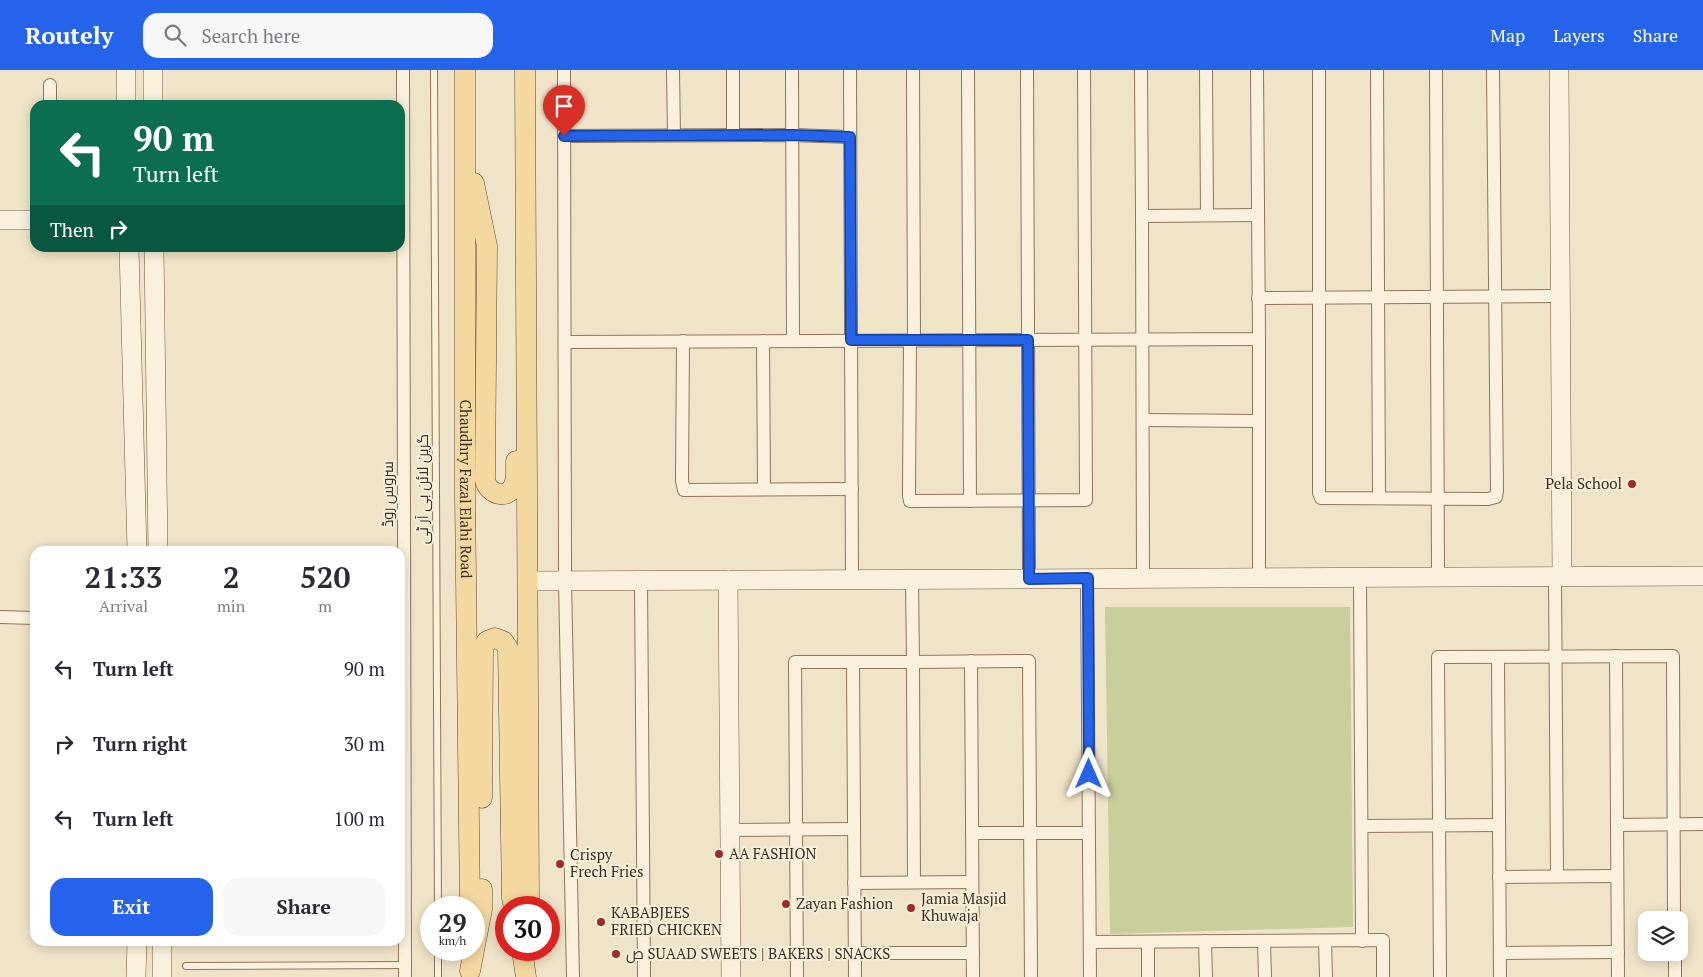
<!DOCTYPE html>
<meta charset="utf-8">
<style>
body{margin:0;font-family:"PT Serif",Cairo,serif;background:#f7f7f7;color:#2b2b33;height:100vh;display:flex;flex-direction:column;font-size:19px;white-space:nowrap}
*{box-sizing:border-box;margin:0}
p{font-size:16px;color:#7c7c81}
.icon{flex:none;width:28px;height:28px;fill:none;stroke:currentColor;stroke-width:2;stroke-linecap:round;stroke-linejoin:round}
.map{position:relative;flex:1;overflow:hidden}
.side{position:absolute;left:30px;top:476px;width:375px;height:400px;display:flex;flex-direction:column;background:#fff;border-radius:15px;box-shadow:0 2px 12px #0003}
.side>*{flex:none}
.banner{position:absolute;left:30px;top:30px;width:375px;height:152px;border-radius:15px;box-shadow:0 2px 12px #0003;background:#0b6e4f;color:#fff;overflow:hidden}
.fabs{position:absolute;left:1638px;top:841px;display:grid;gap:10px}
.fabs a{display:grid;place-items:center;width:50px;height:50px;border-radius:10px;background:#fff;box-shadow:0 2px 12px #0003;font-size:25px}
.speed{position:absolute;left:420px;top:826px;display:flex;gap:10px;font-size:25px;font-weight:700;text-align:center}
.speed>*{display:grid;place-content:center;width:65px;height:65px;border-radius:50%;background:#fff;box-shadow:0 2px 12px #0003;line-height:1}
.speed small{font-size:12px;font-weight:400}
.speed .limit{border:8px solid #d22;background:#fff;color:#111}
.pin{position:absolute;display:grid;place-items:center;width:42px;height:42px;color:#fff;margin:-51px -21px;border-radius:50% 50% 50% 0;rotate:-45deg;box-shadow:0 0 5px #0007}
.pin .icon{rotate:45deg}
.me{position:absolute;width:55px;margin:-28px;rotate:0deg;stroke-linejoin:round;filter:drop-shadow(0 0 4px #0008)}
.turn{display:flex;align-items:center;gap:18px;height:105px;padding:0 20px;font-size:22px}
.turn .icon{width:65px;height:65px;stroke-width:2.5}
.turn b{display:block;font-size:35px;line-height:42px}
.then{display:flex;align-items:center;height:48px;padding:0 20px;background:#0003;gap:10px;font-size:19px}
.eta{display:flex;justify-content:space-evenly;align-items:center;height:85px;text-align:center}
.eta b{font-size:30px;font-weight:700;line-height:35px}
.button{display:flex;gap:10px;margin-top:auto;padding:10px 20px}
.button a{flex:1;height:58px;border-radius:15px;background:#2563eb;color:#fff;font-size:20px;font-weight:700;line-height:58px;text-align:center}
.button a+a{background:#f7f7f7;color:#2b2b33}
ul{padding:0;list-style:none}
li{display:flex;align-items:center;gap:15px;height:75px;padding:0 20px}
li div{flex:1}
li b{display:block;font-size:19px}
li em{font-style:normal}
header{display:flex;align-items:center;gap:30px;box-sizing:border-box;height:70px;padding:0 25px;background:#2563eb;color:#fff}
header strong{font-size:24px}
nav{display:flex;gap:28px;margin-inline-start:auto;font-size:18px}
.search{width:350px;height:45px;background:#f7f7f7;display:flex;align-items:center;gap:12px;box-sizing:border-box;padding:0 18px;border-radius:15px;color:#7c7c81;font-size:19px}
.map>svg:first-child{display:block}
.green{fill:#c9cf9b}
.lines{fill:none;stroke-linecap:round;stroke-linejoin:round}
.lane-casing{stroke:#8d765c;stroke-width:8}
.street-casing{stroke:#8d765c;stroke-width:14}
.secondary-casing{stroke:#6f573f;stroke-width:20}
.primary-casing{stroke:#5b4430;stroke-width:21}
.lane{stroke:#faf1dc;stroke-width:6}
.street{stroke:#faf1dc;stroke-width:12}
.secondary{stroke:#faf1dc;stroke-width:19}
.primary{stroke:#f3d9a0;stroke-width:20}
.route-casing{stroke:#184099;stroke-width:12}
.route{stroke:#2563eb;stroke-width:9}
.poi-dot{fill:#9e2a2b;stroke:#f7eed8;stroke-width:2}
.labels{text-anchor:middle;stroke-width:4;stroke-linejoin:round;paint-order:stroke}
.poi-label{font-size:15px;fill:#3d2e20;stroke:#f7eed8;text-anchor:start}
.street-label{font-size:15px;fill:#3d2e20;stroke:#f7eed8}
</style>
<header>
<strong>Routely</strong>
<div class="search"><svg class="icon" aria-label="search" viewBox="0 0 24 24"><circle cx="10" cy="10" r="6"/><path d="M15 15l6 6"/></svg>Search here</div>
<nav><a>Map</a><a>Layers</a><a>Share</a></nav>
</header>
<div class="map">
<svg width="1703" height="907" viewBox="0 0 1703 907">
<rect width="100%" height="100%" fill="#f0e4c8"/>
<path class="green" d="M1105 537H1350L1353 857 1110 864Z"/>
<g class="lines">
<g class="lane-casing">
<g id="lane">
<path d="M434 0 438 838"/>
<path d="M438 880V907"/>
<path d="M186 896 405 895"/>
</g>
</g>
<g class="street-casing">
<g id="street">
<path d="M403 0 405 907"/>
<path d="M564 0 565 511 573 907"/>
<path d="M673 0 674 65"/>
<path d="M733 0V65"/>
<path d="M792 0 793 271"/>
<path d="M850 0 852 510"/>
<path d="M913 0 914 270"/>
<path d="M968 0 970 431"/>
<path d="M1027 0 1029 509"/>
<path d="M1141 0 1142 146 1258 145"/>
<path d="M1206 0 1207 145"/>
<path d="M1319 0V423L1321 428 1488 429 1496 427 1497 420 1493 0"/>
<path d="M1377 0 1379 428"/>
<path d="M1436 0 1438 507"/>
<path d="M50 35V15"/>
<path d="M564 66 792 65 850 67"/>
<path d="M1142 146 1143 508"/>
<path d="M1258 228 1561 226"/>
<path d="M1259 269V508"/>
<path d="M910 270 909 426 910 431 1086 430 1084 0"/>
<path d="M683 271 682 411 684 420 852 419"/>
<path d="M763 271 764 419"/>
<path d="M565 272 1259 269 1257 0"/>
<path d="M1143 350 1259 351"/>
<path d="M1555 506 1557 806"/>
<path d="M1360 507 1362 871"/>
<path d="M912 509 913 592 1029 591 1031 907"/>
<path d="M1087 509 1090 907"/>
<path d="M641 510 644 907"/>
<path d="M0 547 35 548"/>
<path d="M1616 586 1618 907"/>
<path d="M1498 587 1500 907"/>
<path d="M971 591 973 907"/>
<path d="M1617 755 1703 754"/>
<path d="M1362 756 1499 755"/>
<path d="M730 760 854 759"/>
<path d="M972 763H1089"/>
<path d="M1499 807 1617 806"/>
<path d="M854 813 972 812"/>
<path d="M1205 871 1206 907"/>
<path d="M1264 871 1265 907"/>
<path d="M1325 871 1326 907"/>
<path d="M1090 872 1383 870V907"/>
<path d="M1148 872V907"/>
<path d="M1675 882V907"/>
<path d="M855 883H973"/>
<path d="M1500 883 1618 882"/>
<path d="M797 907 795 592H853"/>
<path d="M855 907 853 592H913L914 812"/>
<path d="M1440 907 1438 587 1673 586 1674 850"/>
</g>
</g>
<g class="secondary-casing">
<g id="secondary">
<path d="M126 0V35"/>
<path d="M153 0V35"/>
<path d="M1559 0 1562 506"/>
<path d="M0 150H35"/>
<path d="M129 178 137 481"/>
<path d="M154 178 158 481"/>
<path d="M728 510 731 907"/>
<path d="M528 511 1703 506"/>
<path d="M162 871V907"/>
<path d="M136 907 137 871"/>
</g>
</g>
<g class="primary-casing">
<g id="primary">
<path id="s1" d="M465 0V427L470 838"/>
<path d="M525 0 529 838"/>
<path d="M474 113 487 176 485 410C488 424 508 431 514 415 517 408 516 398 516 391"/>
<path d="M482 728 483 578 487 571 495 568 503 571 508 578 512 828 514 838"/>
<path d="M522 880 526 907"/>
<path d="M470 901 482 839V819"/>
</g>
</g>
<use href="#lane" class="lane"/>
<use href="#street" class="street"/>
<use href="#secondary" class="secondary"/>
<use href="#primary" class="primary"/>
</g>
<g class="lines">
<g class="route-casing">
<path id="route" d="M564 66 792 65 850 67 851 270H1028L1029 509 1088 508 1089 704"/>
</g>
<use href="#route" class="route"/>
</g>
<g class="poi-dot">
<circle cx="1632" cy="414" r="5"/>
<circle cx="719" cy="784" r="5"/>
<circle cx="560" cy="794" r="5"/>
<circle cx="786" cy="834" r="5"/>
<circle cx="911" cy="838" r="5"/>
<circle cx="601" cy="852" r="5"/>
<circle cx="616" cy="884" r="5"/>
</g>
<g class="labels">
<g class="poi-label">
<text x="1622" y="419" text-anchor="end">Pela School</text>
<text x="729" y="789">AA FASHION</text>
<text x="570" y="790">Crispy<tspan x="570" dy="17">Frech Fries</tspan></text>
<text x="921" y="834">Jamia Masjid<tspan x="921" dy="17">Khuwaja</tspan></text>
<text x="796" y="839">Zayan Fashion</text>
<text x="611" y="848">KABABJEES<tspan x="611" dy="17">FRIED CHICKEN</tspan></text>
<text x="626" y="889">ص SUAAD SWEETS | BAKERS | SNACKS</text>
</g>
<g class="street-label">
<text transform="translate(423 419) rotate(-90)" y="5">گرین لائن بی آر ٹی</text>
<text dy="5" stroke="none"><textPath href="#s1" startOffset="419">Chaudhry Fazal Elahi Road</textPath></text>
<text transform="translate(388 424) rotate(-90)" y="5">سروس روڈ</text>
</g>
</g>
</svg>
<div class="fabs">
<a><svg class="icon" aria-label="layers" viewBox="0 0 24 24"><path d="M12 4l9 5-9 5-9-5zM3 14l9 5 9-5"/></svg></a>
</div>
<div class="speed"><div>29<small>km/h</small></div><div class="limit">30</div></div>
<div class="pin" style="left:564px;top:66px;background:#d93025"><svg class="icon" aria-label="arrive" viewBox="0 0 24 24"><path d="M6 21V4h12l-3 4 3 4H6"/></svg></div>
<svg class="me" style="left:1089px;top:704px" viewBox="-20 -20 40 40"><path d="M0-17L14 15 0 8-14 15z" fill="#2563eb" stroke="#fff" stroke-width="4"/></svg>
<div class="banner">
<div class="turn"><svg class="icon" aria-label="left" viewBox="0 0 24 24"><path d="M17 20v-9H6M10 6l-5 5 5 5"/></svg><div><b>90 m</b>Turn left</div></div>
<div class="then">Then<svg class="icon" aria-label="right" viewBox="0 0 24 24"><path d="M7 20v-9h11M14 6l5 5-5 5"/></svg></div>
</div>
<section class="side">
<div class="eta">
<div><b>21:33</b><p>Arrival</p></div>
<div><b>2</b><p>min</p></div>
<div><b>520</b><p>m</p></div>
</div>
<ul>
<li><svg class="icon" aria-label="left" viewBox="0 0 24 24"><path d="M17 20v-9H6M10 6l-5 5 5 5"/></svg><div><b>Turn left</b></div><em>90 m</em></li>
<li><svg class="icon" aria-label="right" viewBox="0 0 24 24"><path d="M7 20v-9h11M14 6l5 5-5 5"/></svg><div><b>Turn right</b></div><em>30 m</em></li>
<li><svg class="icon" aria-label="left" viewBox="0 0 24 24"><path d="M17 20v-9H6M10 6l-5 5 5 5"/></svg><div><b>Turn left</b></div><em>100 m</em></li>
</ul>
<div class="button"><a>Exit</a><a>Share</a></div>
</section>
</div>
